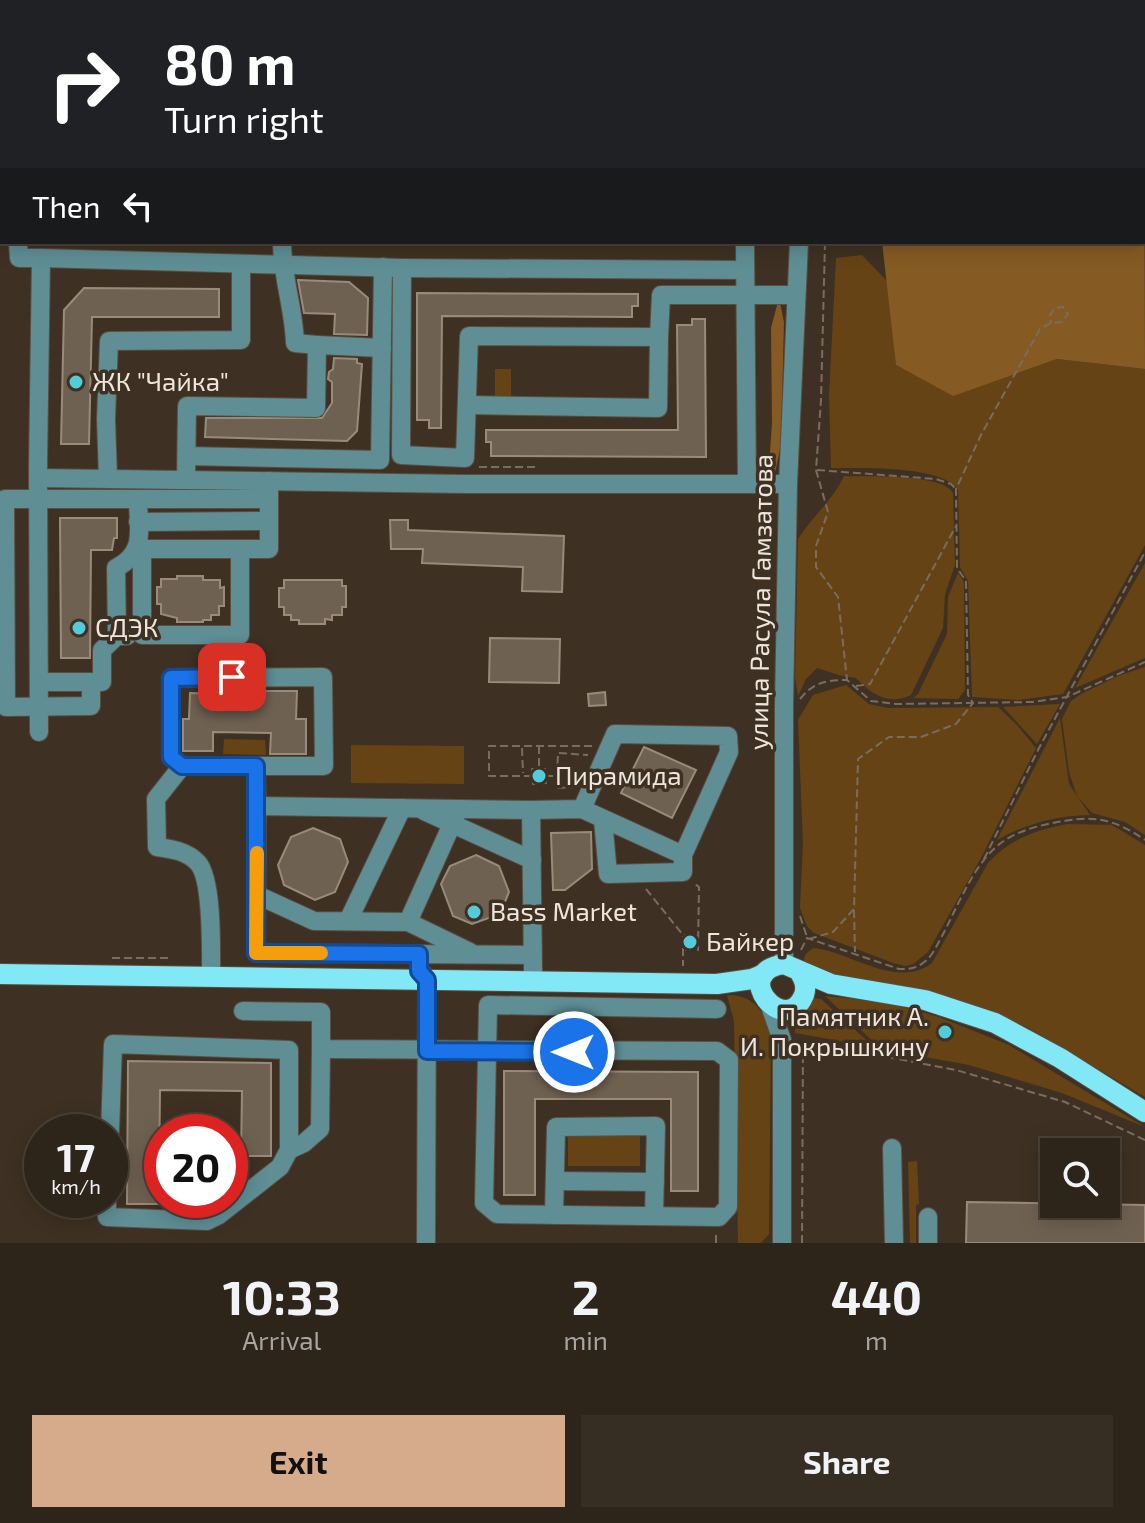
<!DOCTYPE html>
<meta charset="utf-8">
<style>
body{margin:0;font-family:"Exo 2",sans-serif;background:#362d23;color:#f1f3f6;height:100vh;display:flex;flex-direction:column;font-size:30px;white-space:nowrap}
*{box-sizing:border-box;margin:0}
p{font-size:26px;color:#a7a5a2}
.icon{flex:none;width:44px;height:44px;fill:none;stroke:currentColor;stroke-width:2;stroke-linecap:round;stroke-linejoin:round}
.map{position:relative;height:1243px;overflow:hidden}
.details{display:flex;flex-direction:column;background:#2e251a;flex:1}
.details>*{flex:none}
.banner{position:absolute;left:0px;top:0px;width:1146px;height:244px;box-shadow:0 4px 20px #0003,0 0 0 2px #494239;background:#202124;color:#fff;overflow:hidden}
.controls{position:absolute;left:1040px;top:1138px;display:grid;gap:16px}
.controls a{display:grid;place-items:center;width:80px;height:80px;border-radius:0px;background:#2e251a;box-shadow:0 4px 20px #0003,0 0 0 2px #494239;font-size:40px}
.speed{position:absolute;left:24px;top:1114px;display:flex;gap:16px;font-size:40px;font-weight:700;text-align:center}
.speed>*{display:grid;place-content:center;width:104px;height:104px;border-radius:50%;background:#2e251a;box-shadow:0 4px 20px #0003,0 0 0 2px #494239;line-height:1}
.speed small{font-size:20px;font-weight:400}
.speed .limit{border:12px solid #d22;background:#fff;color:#111}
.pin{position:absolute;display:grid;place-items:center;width:68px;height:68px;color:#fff;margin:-34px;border-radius:16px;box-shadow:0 4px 12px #0006}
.me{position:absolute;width:88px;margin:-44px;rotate:270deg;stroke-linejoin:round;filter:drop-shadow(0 0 6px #0008)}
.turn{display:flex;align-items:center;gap:28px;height:168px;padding:0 32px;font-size:36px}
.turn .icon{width:104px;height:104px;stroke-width:2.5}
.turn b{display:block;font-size:56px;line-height:68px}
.then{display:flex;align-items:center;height:76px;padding:0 32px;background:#0003;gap:16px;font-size:30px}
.eta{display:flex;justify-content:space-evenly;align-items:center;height:136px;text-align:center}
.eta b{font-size:48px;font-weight:700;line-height:56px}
.action{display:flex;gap:16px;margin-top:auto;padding:16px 32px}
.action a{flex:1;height:92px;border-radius:0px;background:#d6ab8b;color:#111;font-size:32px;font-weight:700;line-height:92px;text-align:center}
.action a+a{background:#362d23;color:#f1f3f6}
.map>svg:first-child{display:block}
.green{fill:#664314}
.forest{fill:#865a23}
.building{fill:#6f6152;stroke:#998a7a;stroke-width:2}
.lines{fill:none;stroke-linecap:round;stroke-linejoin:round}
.minor-casing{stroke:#5a4e41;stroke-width:20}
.major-casing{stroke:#5a4e41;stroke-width:22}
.path{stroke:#786d61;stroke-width:2;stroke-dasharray:8 4;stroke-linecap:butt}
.minor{stroke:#5f8e95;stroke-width:18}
.major{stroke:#83e8f6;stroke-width:20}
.route-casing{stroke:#114b97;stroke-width:20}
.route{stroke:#1a73e8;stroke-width:14}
.slow{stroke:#f59e0b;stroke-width:14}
.poi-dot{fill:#53cbdb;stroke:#3e3123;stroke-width:3}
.labels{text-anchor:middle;stroke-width:7;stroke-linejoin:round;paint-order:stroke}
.poi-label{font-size:26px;fill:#eee6dd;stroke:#3e3123;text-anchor:start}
.street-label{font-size:26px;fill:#eee6dd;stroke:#3e3123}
</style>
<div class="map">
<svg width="1145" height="1243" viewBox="0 0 1145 1243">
<rect width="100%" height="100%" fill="#3e3123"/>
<g class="green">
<path d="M862 255 888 282 896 365 953 395 1057 359 1145 369V545L1063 694 1018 700 972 697 968 581 960 567 958 489C940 465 860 468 831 468L829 396 836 258Z"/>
<rect x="495" y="369" width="16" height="31"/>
<path d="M844 476C867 477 942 473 953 493L955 565 945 594 943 628 911 695C888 706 871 694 856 678L842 676 817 668 806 679 798 696 795 677 798 539C812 517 833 500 844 476Z"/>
<path d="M1145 563V658L1075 688Z"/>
<path d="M958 573 964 582 965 690 958 699 913 698 918 694 947 634 948 597Z"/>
<path d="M1145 667V835L1125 822 1092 813 1077 796 1069 772 1062 719 1071 701 1081 694 1118 676Z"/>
<path d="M846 685 869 704 888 708 998 707 1016 724 1036 748 981 858 928 952 913 964 906 966 893 963 814 933 807 926 800 908 803 843 798 720 813 695Z"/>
<path d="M1060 704 1037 744 1003 707Z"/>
<path d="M1060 718 1069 784 1090 815C1056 816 1027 823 997 840Z"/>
<path d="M224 739 265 740 266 755 223 754Z"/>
<path d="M351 745 464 746V784L351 783Z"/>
<path d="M1067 824 1112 825 1145 845V1097L1027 1027 984 1009 898 985 824 976 804 964C803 955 807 952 814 948 851 952 897 990 932 963L988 863C1010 839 1036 830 1067 824Z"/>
<path d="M727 995C754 995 765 1011 771 1036L769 1234 761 1243H738L734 1021Z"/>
<path d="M825 996 885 1002 939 1017 1009 1045 1145 1127 1062 1093 969 1065 881 1049Z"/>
<path d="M814 998 821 999 874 1047 795 1033C795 1016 798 1005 814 998Z"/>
<rect x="568" y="1134" width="72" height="32"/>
<path d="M917 1161 919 1204 916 1205V1243H910L908 1162Z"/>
</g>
<g class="forest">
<path d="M864 0H1082L1084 2H864Z"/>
<path d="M1144 61 1145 369 1057 359 953 396 896 365 882 242H1144Z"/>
<path d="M779 298 784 322 781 444 775 473 768 480 772 423 771 328Z"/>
</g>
<g class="building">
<path d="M298 280 349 282 368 298 367 335 334 334 335 314 304 313Z"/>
<path d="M84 288 219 289V317H92L89 444H61L64 310Z"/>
<path d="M417 293 638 294V306H632V317L442 316 441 428H429V420H417Z"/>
<path d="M692 319H705L706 457 491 456V442H486V430H678L677 325H692Z"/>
<path d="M334 358 357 359V363L362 364 357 431 347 441 205 437 206 418H322L332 403V382L328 379 329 372 333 369Z"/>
<path d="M60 518H117V538H114L112 550H91L90 658H61Z"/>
<path d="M390 520H408V530L564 536 562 592 522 591 523 567 422 563 423 549H391Z"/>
<path d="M177 576H203V580H220V588L224 587V606H219V615H211V620H203V622H177V618L161 614V604H157V587H161V579H177Z"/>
<path d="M284 580H342V586H346V607H342V615H332V620L325 619V624H299V620H291V615H284V607H279V588H284Z"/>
<path d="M490 638 560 639 559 683 489 682Z"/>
<path d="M257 691H297L296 719H306V754H270L271 733 213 732V751H183V719H189L190 693 227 694V702H257Z"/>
<path d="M605 692 606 705 589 706 588 694Z"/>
<path d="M644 747 696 770 672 818 621 793Z"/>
<path d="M313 828 340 839 348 862 335 892 315 900 284 885 278 865 291 837Z"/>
<path d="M591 832 592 869 565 890H553L551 833Z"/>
<path d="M476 855 499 866 509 892 500 914 472 924 453 916 441 884 450 866Z"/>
<path d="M128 1061 271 1063V1156H241L242 1091 160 1090 159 1180H162V1204H127Z"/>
<path d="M504 1071 698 1072V1191H671V1099H535V1195H504Z"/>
<path d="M967 1202 1145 1205V1243H966Z"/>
</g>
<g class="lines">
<g class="minor-casing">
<g id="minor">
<path d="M35 2 37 0"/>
<path d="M197 2 213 0"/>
<path d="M341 2V0"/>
<path d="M495 2V0"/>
<path d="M523 2V0"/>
<path d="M594 2V0"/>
<path d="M651 2 652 0"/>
<path d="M721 2 722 0"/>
<path d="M0 35H2"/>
<path d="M0 212H2"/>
<path d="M18 242 19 258H41L38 466 39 732"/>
<path d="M745 242 747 484"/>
<path d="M41 258 402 268 745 270"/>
<path d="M402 268 401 455 465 458 469 336 659 337 661 295H796"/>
<path d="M317 345 382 348"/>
<path d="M468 405 658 408 659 337"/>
<path d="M187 456 380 460 383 267"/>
<path d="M38 478 465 484H788"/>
<path d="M108 478 106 419 109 341 241 340V264"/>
<path d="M186 480 187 406 316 408 317 345 295 343C294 309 282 277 282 242"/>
<path d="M138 499H269"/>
<path d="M138 522 269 521"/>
<path d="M240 549V635H142V549H269V481"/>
<path d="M39 682H102V650L117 636H127"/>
<path d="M91 682V706L6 707 5 499H138C138 529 147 552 116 568L117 636"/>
<path d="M182 766 171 757V678L323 677 324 766H182L156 799 157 847C172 849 187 851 198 863 213 880 211 953 211 977"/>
<path d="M256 766 257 806"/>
<path d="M531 810 582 809 615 734 728 736 729 752 683 855 582 809"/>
<path d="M424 811 532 860"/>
<path d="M603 820 608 874 683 872V855"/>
<path d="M257 895 314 921 408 922 470 952"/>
<path d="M348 921 402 808"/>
<path d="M408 922 456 815"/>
<path d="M532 955 256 953 257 806 531 810 533 970 532 981"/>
<path d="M784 964V705L788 484 799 242"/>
<path d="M419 969 427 980 426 1243"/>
<path d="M770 1006 782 1040V1243"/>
<path d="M243 1011 321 1012V1049L717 1051 729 1060 728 1207 719 1217 497 1214 484 1203 488 1005 717 1009"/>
<path d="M892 1148 894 1243"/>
<path d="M289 1150 304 1143 320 1129 321 1049"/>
<path d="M555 1181 655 1182"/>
<path d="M107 1200V1217L207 1221 219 1215 280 1167 289 1150V1050L113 1044 110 1132"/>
<path d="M554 1215 556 1127 656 1126 654 1216"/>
<path d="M928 1243V1217"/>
</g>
</g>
<g class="major-casing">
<g id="major">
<path d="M799 971C804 979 807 986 804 995 786 1039 728 973 784 964L831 984 925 1000 995 1023 1060 1058 1145 1112"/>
<path d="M0 974 717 984 752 979 764 974"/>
</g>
</g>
<g class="path">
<path d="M1003 0 1004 2"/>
<path d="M1088 0 1090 2"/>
<path d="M853 2V0"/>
<path d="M1120 2 1122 0"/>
<path d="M1144 56 1145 57"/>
<path d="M1144 148 1145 149"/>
<path d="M825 242 821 400 816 470 828 512 816 546V567L838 597 847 680"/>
<path d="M479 467H537"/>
<path d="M817 470 936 479 951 484 955 488"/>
<path d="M856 686 870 684 956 526"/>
<path d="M800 699C814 682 826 680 847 680L871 701 896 704 1032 702 1067 697 1145 662"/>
<path d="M539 746V768"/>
<path d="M522 748 523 773"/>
<path d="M532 769H545L546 783 533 784Z"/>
<path d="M532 776H489V746H593"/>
<path d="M545 776H557L558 753 588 755"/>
<path d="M557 776 558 788 576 787"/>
<path d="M984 859 1039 748 1145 552"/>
<path d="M646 889 683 935V966"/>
<path d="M854 910 855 952"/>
<path d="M800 916 807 937"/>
<path d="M684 935 698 936"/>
<path d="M809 939 833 932 854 909 858 759 889 737H921L956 724 973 703 968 695 966 581 957 568 956 489 981 435 1040 329 1051 323 1062 322 1068 314 1063 307 1054 308 1050 316 1051 323"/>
<path d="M685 950H698L699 887 695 884"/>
<path d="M801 950 807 938 899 969C908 969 915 969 923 963 932 957 936 947 941 938 955 912 972 868 995 848 1013 831 1040 825 1064 821 1098 815 1117 821 1145 840"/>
<path d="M112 958H171"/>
<path d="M716 1243V1232"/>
<path d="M802 1243 803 1041 956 1070 1065 1102 1145 1140"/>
</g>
<use href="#minor" class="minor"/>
<use href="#major" class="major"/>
</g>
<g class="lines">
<g class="route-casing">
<path id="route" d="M232 677 171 678V757L182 766H256V953L419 954V971L427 980V1051L574 1052"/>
</g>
<use href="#route" class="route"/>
<path class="slow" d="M257 853 256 953H321"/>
</g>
<g class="poi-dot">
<circle cx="76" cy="382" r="8"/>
<circle cx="79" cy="628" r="8"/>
<circle cx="539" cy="776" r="8"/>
<circle cx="474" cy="912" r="8"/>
<circle cx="690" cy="942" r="8"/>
<circle cx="945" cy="1032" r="8"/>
</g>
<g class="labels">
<g class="poi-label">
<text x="92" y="391">ЖК "Чайка"</text>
<text x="95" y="637">СДЭК</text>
<text x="555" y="785">Пирамида</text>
<text x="490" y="921">Bass Market</text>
<text x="706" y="951">Байкер</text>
<text x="929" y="1026" text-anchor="end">Памятник А.<tspan x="929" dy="30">И. Покрышкину</tspan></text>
</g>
<g class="street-label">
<text transform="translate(761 602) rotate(-89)" y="9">улица Расула Гамзатова</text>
</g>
</g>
</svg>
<div class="controls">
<a><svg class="icon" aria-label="search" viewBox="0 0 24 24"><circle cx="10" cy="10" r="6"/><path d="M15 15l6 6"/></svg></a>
</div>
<div class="speed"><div>17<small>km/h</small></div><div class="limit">20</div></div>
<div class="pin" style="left:232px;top:677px;background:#d93025"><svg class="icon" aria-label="arrive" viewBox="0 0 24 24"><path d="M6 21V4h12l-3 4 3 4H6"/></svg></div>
<svg class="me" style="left:574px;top:1052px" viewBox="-20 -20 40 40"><circle r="17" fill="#1a73e8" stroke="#fff" stroke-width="3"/><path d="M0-11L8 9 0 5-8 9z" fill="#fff"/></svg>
<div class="banner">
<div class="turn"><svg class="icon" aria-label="right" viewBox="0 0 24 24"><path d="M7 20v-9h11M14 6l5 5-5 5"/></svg><div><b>80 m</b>Turn right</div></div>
<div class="then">Then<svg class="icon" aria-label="left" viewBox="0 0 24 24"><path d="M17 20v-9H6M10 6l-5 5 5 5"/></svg></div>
</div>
</div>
<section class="details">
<div class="eta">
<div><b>10:33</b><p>Arrival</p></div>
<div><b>2</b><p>min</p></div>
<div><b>440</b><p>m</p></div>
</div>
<div class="action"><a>Exit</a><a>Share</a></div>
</section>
